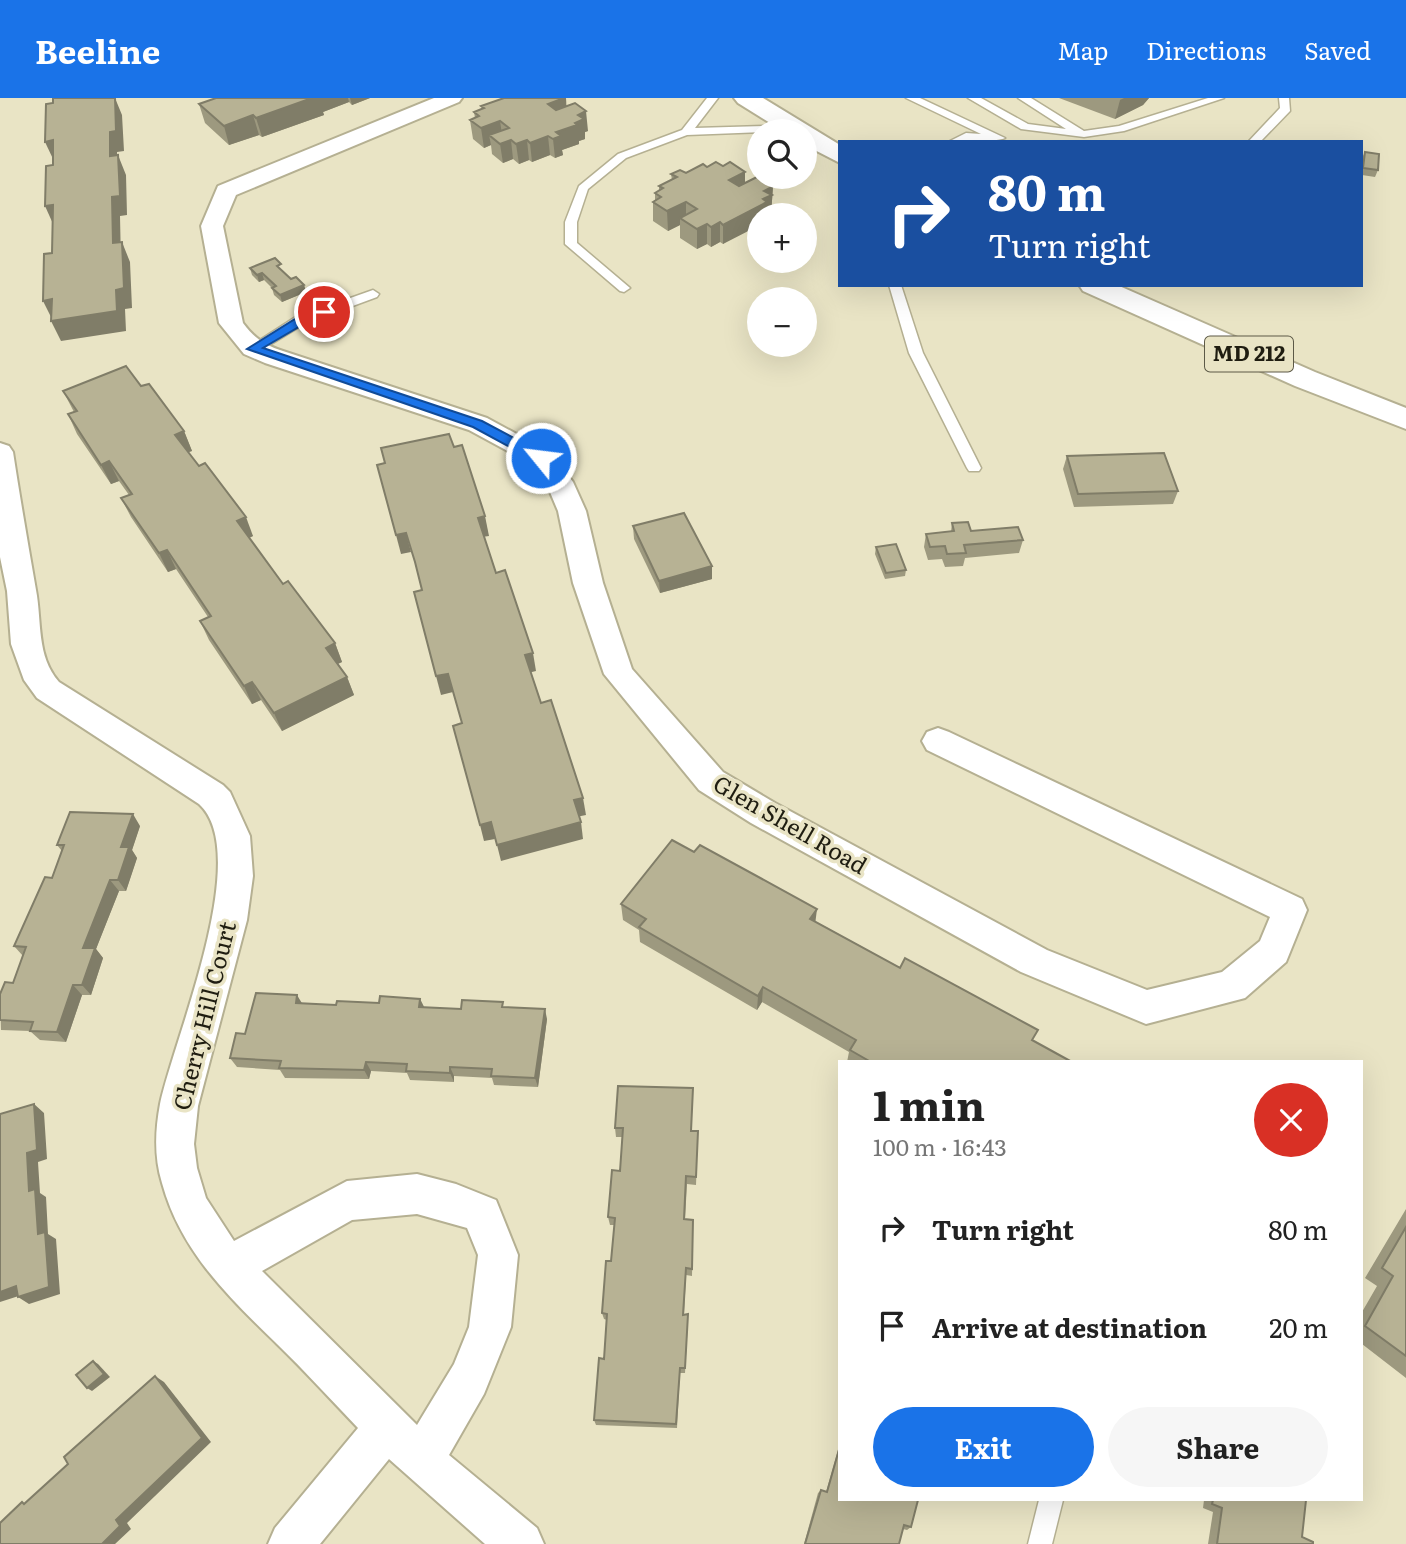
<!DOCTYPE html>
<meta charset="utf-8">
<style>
body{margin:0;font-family:Literata,serif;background:#f6f6f6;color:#222;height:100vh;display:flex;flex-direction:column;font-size:26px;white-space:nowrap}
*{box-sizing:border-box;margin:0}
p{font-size:23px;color:#767676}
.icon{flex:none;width:38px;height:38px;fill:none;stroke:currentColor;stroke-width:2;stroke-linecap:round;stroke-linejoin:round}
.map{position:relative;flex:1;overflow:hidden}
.sheet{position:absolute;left:838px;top:962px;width:525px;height:441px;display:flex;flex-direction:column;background:#fff;border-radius:0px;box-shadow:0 7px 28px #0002}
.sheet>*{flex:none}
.hud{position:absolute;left:838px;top:42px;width:525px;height:147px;border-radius:0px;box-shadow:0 7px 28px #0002;background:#1a4fa0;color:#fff;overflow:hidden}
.tools{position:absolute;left:747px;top:21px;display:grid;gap:14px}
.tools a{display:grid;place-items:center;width:70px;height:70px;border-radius:50%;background:#fff;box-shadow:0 7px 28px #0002;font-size:35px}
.pin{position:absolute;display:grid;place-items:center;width:60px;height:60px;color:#fff;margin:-30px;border:4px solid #fff;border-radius:50%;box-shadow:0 2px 7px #0007}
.me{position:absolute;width:77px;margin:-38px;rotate:299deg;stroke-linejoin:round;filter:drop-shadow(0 0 5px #0008)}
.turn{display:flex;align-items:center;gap:24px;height:147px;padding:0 35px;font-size:32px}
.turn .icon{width:91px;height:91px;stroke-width:2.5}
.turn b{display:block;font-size:49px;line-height:60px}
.round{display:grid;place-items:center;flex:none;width:74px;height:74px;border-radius:37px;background:#f6f6f6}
.summary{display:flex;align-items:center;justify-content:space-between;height:119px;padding:0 35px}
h1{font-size:42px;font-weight:700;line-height:52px}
.action{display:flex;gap:14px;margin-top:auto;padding:14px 35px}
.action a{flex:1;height:80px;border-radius:42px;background:#1a73e8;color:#fff;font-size:28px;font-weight:700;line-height:80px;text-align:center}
.action a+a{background:#f6f6f6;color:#222}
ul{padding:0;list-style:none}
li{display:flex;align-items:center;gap:21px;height:98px;padding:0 35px}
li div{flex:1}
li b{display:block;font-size:26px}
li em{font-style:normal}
header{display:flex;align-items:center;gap:42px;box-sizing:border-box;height:98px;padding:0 35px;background:#1a73e8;color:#fff}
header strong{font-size:33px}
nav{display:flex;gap:38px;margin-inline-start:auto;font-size:24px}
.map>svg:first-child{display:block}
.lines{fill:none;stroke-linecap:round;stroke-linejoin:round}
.lane-casing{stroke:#b5b092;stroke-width:3}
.street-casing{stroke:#b5b092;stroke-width:4}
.primary-casing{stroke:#b5b092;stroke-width:4}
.lane{fill:#fff;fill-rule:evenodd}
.street{fill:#fff;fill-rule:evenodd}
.primary{fill:#fff;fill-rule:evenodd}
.wall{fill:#9d997f}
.shaded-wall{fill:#807d68}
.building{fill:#b7b294;stroke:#807d68;stroke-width:2}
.route{fill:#1a73e8;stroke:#114b97;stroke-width:2}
.labels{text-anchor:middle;stroke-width:7;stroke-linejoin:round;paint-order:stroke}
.shield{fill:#e9e4c5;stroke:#5c5947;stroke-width:2}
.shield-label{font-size:21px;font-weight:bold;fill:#1f1d11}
.street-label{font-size:23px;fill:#1f1d11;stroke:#e9e4c5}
</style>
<header>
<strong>Beeline</strong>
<nav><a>Map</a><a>Directions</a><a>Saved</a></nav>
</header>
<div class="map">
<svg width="1406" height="1446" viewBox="0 0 1406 1446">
<rect width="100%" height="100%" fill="#e9e4c5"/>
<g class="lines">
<g class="lane-casing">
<g id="lane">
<path d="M707 0H718L695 30 793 27 799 30 793 33 687 37 626 60 588 91 577 124V145L630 190 624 194 620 193 565 146V124L579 88 618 56 682 32Z"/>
<path d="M906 0H920L1005 40C998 44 959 44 948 44L966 35 981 36Z"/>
<path d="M968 0H981L1028 26 1066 31 1018 0H1031L1084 33 1119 28 1208 0H1224L1124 33 1084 39 1021 31Z"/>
<path d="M1279 0H1289L1290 13 1260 44H1248L1280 10Z"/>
<path d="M889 187H901L923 255 981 370 979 373H969L967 370 909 255Z"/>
<path d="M373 192 379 196 377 199 304 226 258 254 253 255 246 251 294 220Z"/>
<path d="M1039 1402H1063L1052 1446H1028Z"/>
</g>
</g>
<g class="street-casing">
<g id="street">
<path d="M434 0H462L459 4 236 97 223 128 243 225C255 241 265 247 283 253L487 320 550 354 573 384 586 413 603 485 632 571 723 674 775 705 1047 852 1147 892 1222 874 1260 843 1270 819 927 652 922 643 927 634 938 630 949 634 1302 801 1307 812 1286 864 1245 900 1146 926 1021 874 751 725 699 692 604 576 573 485 558 413 547 387 532 366 469 332 265 265 244 256 219 225 201 128 218 88Z"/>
<path d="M0 345 9 348 13 354C20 400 28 446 36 492 42 523 36 558 59 584L223 687 230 694 250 738 253 778 247 822 198 1008 194 1046 197 1070 206 1100 234 1143 347 1083 417 1076 456 1086 496 1102 518 1157 511 1229 484 1296 449 1357 537 1430 544 1446H485L389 1361 320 1446H268L275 1430 358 1330C331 1302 305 1273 277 1246 228 1198 181 1154 162 1085 154 1059 155 1033 160 1006 173 943 254 756 199 706L37 600 24 582 11 546 7 493 0 459ZM417 1116 467 1130 478 1157 469 1229 454 1266 417 1327 262 1173 352 1122Z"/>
</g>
</g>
<g class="primary-casing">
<g id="primary">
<path d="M734 0H763L840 47V65L805 47V33H783L738 5Z"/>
<path d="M1079 187H1117L1315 274 1406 310V331L1295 288 1083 193Z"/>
</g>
</g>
<use href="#lane" class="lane"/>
<use href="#street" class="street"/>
<use href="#primary" class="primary"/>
</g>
<g class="wall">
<path d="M216 0H370L352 7 349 4 323 14 324 17 262 39 259 37 229 47 205 25 199 6Z"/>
<path d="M504 0H566V8L588 33 585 34V41L579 43V46L562 52 563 57 555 60 550 57 532 64 529 62 519 66 513 61 503 65 492 56 491 47 484 50 473 41 470 22 475 20 474 14 482 11 481 8Z"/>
<path d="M1059 0H1149L1143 7 1115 21Z"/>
<path d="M1365 54 1378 72 1375 79 1362 77V60Z"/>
<path d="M686 75 745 85 773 88 771 117H760L723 146 720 144 711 149 707 146 697 151 680 140V127L668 133 653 123V104L655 102V95L659 92V88L672 82 671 76Z"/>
<path d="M250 170 283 173 291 181 304 187 306 194 282 204 274 197 272 190 264 182 259 184 252 177Z"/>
<path d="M141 288 184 333 192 353 188 354 253 438 249 440 283 486 335 545 342 564 338 566 347 579 354 597 282 633 261 602 252 606 209 542 200 523 208 519 176 471 168 474 131 419 121 400 129 397 119 383 111 386 77 336 68 316 74 314 63 293Z"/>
<path d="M1067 358 1178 393 1173 406 1074 409 1063 371Z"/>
<path d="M952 425 971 433 1023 442 1019 455 965 460 963 468 945 469 942 461 928 462 924 449 926 436 951 434Z"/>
<path d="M633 428 712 481 660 495 634 441Z"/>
<path d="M876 449 906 472 905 478 885 481 875 456Z"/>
<path d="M140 728 132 752 137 760 126 793H119L96 851 103 860 91 897H82L66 944 40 942 30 933 1 932 0 896 13 885 23 858 14 848 52 780 62 753 57 747Z"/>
<path d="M621 806 815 823 1072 964H847L849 954 762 904 757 912 640 844 639 832 623 822Z"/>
<path d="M420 901 424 909 461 911 504 910 547 921 538 989 494 987 492 980 454 978V984L410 982 407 975 371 973 369 981 285 980 280 972 237 969 230 960 245 936 302 906 336 907 379 905Z"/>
<path d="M693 999 691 1033H698L696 1087 687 1086 685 1121 693 1122 692 1178 686 1177 684 1217 688 1223 685 1275H680L677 1330 596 1327 594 1322 604 1261 607 1222 604 1221 602 1215 611 1163 614 1127H610L608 1119 620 1073 622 1039H616L615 1030Z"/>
<path d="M1406 1111V1280L1362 1246V1214L1377 1188 1365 1180Z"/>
<path d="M840 1345V1402L911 1429 907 1432 903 1431 899 1446H804L818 1395 821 1392 826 1394Z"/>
<path d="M1204 1402H1306L1302 1439 1313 1446H1208L1213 1414 1203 1410Z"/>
</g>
<g class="shaded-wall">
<path d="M115 0 122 17 124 53 117 54 118 78 110 58V34Z"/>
<path d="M312 0H348L349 4 323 14 324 17 262 39 256 20Z"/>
<path d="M350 0H370L352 7Z"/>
<path d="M564 0H566L567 18 550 25 548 6Z"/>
<path d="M1124 0H1149L1143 7 1115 21 1120 2Z"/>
<path d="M586 13 588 33 585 34V41L579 43V46L562 52 563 57 555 60 553 41 556 34 578 17Z"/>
<path d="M253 17 259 37 229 47 224 28Z"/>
<path d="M500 23 503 43 489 37 491 47 484 50 481 30Z"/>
<path d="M548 38 550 57 532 64 530 45Z"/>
<path d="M53 42 54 63 45 44Z"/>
<path d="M511 42 513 61 503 65 500 46Z"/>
<path d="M527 42 529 62 519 66 516 46Z"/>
<path d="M118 57 126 77 127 117 120 118 121 165 113 145 112 99Z"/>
<path d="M745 74V93L729 82Z"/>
<path d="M773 88 771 117H760V127L723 146V127L764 93Z"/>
<path d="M686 104V124L680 120V127L668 133 667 113Z"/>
<path d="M53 107 54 128 45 108Z"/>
<path d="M720 124V144L711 149V129Z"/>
<path d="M707 126V146L697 151V131Z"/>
<path d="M122 144 130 164 132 210 125 211 126 233 61 243 51 223 116 192Z"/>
<path d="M262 175 264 182 259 184 257 177Z"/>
<path d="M304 187 306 194 282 204 280 197Z"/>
<path d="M52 201 53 223 43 203Z"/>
<path d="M184 333 192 353 183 356 175 337Z"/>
<path d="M109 363 119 383 111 386 101 367Z"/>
<path d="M485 418 489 438 482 439 478 420Z"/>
<path d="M246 419 253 438 244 442 237 423Z"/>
<path d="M406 435 411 454 401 456 396 437Z"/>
<path d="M167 452 176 471 168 474 159 455Z"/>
<path d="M712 468V481L660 495 659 483Z"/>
<path d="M335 545 342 564 332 568 326 550Z"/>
<path d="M533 555 536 573 528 575 525 557Z"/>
<path d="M448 576 453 594 441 597 436 578Z"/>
<path d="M347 579 354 597 282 633 274 615Z"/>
<path d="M252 584 261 602 252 606 244 588Z"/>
<path d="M583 700 586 717 576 719 574 702Z"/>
<path d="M133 716 140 728 132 752 137 760 126 793 118 782 121 749Z"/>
<path d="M491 724 495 741 484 743 480 727Z"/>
<path d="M581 724 583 741 501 763 497 747Z"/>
<path d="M110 782 119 793 96 851 103 860 91 897 82 887 83 850Z"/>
<path d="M817 811 815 827 810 821Z"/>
<path d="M73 887 82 897 66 944 57 934Z"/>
<path d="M763 889 762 904 757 912 758 898Z"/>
<path d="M297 897 303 907 296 905Z"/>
<path d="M420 901 425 911 419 909Z"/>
<path d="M545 911 547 921 538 989 535 980Z"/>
<path d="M366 964 371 973 369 981 364 972Z"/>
<path d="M450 969 454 978V984L450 975Z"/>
<path d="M34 1006 44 1015 47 1061 38 1064 40 1095 46 1099 48 1136 56 1141 60 1196 29 1206 18 1199 38 1136 29 1093 27 1055Z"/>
<path d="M16 1188 28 1195 0 1204V1194Z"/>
<path d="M93 1263 98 1266 110 1279 92 1293 87 1290Z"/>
<path d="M155 1278 164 1284 211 1344 127 1425 131 1431 115 1446H102L116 1422Z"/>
</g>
<g class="building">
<path d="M53 0H115L116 33 110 34V58L118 57 120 98 112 99 113 145 122 144 124 190 116 192 117 213 51 223 52 201 43 203 44 156 52 155 53 107 45 108 46 68 53 67V42L45 44 46 6 53 5Z"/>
<path d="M216 0H312L256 20 253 17 224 28 199 6Z"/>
<path d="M504 0H564L548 6 556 12 575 5 586 13 578 17 584 21 575 25 577 27 556 34 561 38 553 41 548 38 530 45 527 42 516 46 511 42 500 46 489 37 509 30 500 23 481 30 470 22 479 18 474 14 484 10 481 8Z"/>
<path d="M1365 54 1379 56 1378 72 1363 70Z"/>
<path d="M716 64 723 68 730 64 745 74 729 82 739 88 757 79 773 88 764 93 772 97 763 101 767 104 723 127 720 124 711 129 707 126 697 131 680 120 697 111 686 104 667 113 653 104 661 99 655 95 663 90 659 88 677 79 671 76 680 72 686 75 703 66 707 69Z"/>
<path d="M275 160 281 166 277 168 291 181 296 179 304 187 280 197 272 190 276 188 262 175 257 177 250 170Z"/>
<path d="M126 268 141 288 149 286 184 333 175 337 199 368 205 365 246 419 237 423 283 486 288 483 335 545 326 550 347 579 274 615 252 584 244 588 200 523 211 518 167 452 159 455 121 400 132 396 109 363 101 367 68 316 77 313 63 293Z"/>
<path d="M449 336 454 349 462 347 485 418 478 420 496 475 505 472 533 555 525 557 541 605 551 602 583 700 574 702 581 724 497 747 491 724 480 727 453 628 462 625 448 576 436 578 414 494 422 492 415 464 406 435 396 437 377 367 385 365 381 350Z"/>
<path d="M1164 355 1178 393 1078 396 1067 358Z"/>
<path d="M684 415 712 468 659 483 633 428Z"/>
<path d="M968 424 971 433 1018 429 1023 442 964 447 966 455 947 456 945 448 930 449 926 436 954 433 952 425Z"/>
<path d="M896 446 906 472 886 475 876 449Z"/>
<path d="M70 714 133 716 121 749H129L118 782H110L83 850H95L82 887H73L57 934 30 933 33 924 0 922V896L5 884 13 885 26 849 14 848 45 779 52 780 64 747H57Z"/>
<path d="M672 742 694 754 700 747 817 811 810 821 900 870 905 860 1038 932 1032 942 1072 964H871L850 952 856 942 763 889 758 898 639 829 646 821 621 806Z"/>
<path d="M256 895 297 897 296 905 336 907 337 903 379 905 380 898 420 901 419 909 461 911 462 902 503 904 502 909 545 911 535 980 491 978 492 971 450 969V975L406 973 407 966 366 964 364 972 279 970 281 963 230 960 236 935 245 936Z"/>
<path d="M618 988 693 990 691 1033H698L696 1079 686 1078 684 1121 693 1122 692 1171 686 1170 683 1217 688 1216 685 1270H680L676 1326 594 1322 599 1260 604 1261 607 1216 602 1215 606 1163H611L615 1120 608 1119 612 1072 620 1073 623 1030H615Z"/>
<path d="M34 1006 37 1052 27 1055 29 1093 35 1091 38 1136 45 1134 49 1189 18 1199 16 1188 0 1194V1016Z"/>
<path d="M1406 1129V1258L1365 1228 1393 1178 1382 1170Z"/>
<path d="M93 1263 104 1276 87 1290 76 1277Z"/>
<path d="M155 1278 202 1340 116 1422 120 1428 102 1446H0V1425L22 1404 24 1406 68 1366 64 1359Z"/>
<path d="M840 1348V1402H918L911 1429 904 1427 899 1446H805L821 1392 827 1394Z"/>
<path d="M1213 1402H1306L1302 1439 1313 1444V1446H1217L1222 1410 1212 1406Z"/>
</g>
<path class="route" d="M324 211 328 212V217L304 226 263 250 482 323 546 357V364H537L473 329 247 251 295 221Z"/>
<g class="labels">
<rect class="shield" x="1205" y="238.5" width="88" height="35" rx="5"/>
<g class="shield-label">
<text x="1249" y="263">MD 212</text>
</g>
<g class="street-label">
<text transform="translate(790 727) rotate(30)" y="8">Glen Shell Road</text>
<text transform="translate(205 918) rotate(-76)" y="8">Cherry Hill Court</text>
</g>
</g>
</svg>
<div class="tools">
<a><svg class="icon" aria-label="search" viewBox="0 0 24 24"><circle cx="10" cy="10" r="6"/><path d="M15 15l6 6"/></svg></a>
<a>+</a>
<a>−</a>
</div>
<div class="pin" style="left:324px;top:214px;background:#d93025"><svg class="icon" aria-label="arrive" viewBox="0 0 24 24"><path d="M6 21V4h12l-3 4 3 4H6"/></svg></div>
<svg class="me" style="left:541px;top:360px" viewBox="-20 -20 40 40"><circle r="17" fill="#1a73e8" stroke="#fff" stroke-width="3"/><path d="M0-11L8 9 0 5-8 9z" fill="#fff"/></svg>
<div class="hud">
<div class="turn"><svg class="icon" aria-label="right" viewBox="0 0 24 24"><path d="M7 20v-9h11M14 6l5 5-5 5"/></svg><div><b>80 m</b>Turn right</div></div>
</div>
<section class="sheet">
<div class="summary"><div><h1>1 min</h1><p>100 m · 16:43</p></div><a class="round" style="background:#d93025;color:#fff"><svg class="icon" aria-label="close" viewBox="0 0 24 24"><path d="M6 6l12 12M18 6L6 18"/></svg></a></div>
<ul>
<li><svg class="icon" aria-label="right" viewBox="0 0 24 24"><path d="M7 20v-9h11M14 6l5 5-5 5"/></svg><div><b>Turn right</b></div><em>80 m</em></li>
<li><svg class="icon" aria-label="arrive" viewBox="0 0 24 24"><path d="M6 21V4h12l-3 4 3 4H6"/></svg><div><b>Arrive at destination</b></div><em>20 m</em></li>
</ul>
<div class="action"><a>Exit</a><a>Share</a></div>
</section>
</div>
